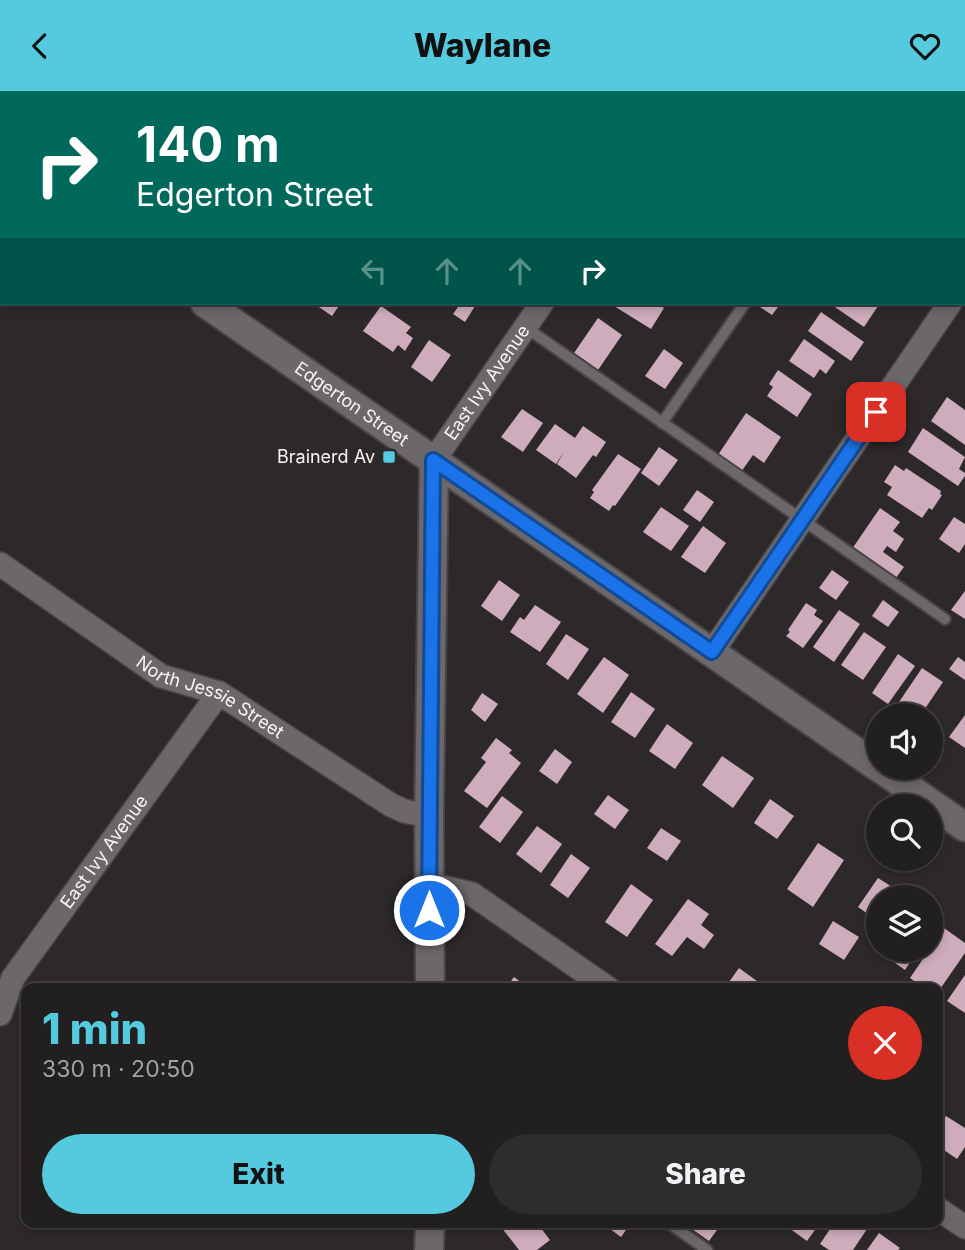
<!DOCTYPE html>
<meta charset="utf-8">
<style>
body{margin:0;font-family:Inter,sans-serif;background:#2e2c2d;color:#f1f3f6;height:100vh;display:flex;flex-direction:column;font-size:26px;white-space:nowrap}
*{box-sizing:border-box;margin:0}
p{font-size:23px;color:#a2a2a5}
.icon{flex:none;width:38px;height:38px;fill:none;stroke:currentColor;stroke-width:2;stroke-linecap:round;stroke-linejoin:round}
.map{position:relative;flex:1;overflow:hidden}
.drawer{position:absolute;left:21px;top:892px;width:922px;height:245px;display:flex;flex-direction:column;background:#221f20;border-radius:14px;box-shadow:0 4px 10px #0003,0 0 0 2px #3f3d3e}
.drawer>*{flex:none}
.banner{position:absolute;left:0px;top:0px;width:966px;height:214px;box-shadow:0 4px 10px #0003,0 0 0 2px #3f3d3e;background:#00695c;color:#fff;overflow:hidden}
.fabs{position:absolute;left:866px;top:612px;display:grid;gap:14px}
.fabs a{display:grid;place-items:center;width:77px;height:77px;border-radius:50%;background:#221f20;box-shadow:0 4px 10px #0003,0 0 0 2px #3f3d3e;font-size:35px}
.pin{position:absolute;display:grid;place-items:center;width:60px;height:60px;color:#fff;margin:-30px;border-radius:14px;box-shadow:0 4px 10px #0006}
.me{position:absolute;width:77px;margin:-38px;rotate:0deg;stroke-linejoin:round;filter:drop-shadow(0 0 5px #0008)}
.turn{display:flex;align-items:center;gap:24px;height:147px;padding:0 21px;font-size:32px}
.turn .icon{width:91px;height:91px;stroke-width:2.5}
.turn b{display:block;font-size:49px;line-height:60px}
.lanes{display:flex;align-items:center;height:66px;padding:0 21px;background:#0003;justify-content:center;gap:35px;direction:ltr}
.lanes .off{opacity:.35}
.round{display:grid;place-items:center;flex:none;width:74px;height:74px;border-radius:37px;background:#2e2c2d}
.headline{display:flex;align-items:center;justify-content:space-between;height:119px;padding:0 21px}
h1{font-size:42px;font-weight:800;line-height:52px;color:#55cadf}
.button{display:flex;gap:14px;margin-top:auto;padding:14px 21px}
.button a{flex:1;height:80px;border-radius:42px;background:#55cadf;color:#111;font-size:28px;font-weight:800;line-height:80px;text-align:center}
.button a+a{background:#2e2c2d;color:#f1f3f6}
header{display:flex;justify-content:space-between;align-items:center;height:91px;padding:0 21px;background:#55cadf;color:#111;font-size:32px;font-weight:800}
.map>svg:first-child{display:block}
.building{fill:#ceacbc}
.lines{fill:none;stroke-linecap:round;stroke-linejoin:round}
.service-casing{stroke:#464445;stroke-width:14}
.minor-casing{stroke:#464445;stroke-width:26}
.tertiary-casing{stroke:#464445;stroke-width:32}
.service{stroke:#6c676a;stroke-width:10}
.minor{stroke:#6c676a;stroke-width:23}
.tertiary{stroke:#6c676a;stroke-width:28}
.route-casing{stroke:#114b97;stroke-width:18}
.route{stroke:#1a73e8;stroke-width:12}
.poi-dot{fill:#55cadf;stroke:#2d292b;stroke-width:2.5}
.labels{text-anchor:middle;stroke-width:7;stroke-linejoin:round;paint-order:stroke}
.street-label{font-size:18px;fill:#f6f4f5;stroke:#2d292b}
.poi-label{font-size:18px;fill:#f6f4f5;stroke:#2d292b;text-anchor:end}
</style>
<header><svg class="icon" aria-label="back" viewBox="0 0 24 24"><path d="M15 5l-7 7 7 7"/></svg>Waylane<svg class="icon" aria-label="heart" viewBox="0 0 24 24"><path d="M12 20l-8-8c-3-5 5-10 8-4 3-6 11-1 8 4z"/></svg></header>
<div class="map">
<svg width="965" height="1159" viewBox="0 0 965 1159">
<rect width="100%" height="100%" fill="#2d292b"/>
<g class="building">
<path d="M313 212H341L332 225Z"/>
<path d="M461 212H470L475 215 465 231 453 223Z"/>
<path d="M616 212H656L664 217 651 238 614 215Z"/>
<path d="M754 212H781L772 224Z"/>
<path d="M829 212H875L878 215 864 236Z"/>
<path d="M381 215 411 236 406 242 413 247 405 260 398 254 393 261 363 240Z"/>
<path d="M821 221 864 251 851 270 808 240Z"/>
<path d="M598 227 622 244 598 279 574 262Z"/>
<path d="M804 248 835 270 826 283 820 278 814 287 789 270Z"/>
<path d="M429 249 451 264 432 291 411 276Z"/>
<path d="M664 258 683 272 665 298 645 285Z"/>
<path d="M778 279 812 303 797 326 767 305 773 296 769 293Z"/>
<path d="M947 306 965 319V354L931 330Z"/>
<path d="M522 318 543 332 523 361 501 346Z"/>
<path d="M746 322 781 346 764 372 753 364 741 381 718 364Z"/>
<path d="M555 333 575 347 583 335 606 351 596 366 593 364 576 387 557 373 564 361 556 373 536 359Z"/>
<path d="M923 337 965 366 959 378 965 382V385L958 395 908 361Z"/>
<path d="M659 356 678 369 659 395 641 382Z"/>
<path d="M618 363 641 378 615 415 613 414 609 420 590 407 594 401 592 399Z"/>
<path d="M895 374 904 380 906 377 941 400 940 403 942 404 932 419 929 417 922 427 887 404 892 396 884 391Z"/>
<path d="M697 399 714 411 700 431 683 419Z"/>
<path d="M661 416 689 435 671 460 643 441Z"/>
<path d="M880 417 900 431 893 440 904 448 896 461 887 455 883 461 904 476 895 488 852 458Z"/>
<path d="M954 426 965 433V453L959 462 939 448Z"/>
<path d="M703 435 726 452 705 482 681 466Z"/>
<path d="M832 479 849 491 836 509 819 497Z"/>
<path d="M499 489 520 504 502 530 481 515Z"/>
<path d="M965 500V528L951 519Z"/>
<path d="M883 509 899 521 888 536 872 525Z"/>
<path d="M806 512 817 519 814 524 823 530 803 557 786 545 790 541 788 539Z"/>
<path d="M535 514 561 531 540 561 510 541 520 526 524 529Z"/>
<path d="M839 519 860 533 834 571 813 556Z"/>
<path d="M864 541 886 556 863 589 841 574Z"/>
<path d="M566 543 589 558 568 589 546 573Z"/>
<path d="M898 563 915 575 888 613 872 602Z"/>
<path d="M604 566 629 584 603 622 577 603Z"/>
<path d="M958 566 965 571V589L949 578Z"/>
<path d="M922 577 943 591 920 625H906L895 617Z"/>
<path d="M631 601 655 618 635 647 611 631Z"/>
<path d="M482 602 498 613 485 631 471 619Z"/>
<path d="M965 624V657L949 646Z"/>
<path d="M667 633 693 652 675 678 649 660Z"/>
<path d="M496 647 512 659 509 662 521 672 487 717 464 700 486 671 481 667Z"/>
<path d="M555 658 572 671 557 693 539 680Z"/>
<path d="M722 665 754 687 733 717 702 694Z"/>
<path d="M608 704 629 719 615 738 594 723Z"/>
<path d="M502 705 523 721 500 752 479 736Z"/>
<path d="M770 708 794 725 777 748 754 732Z"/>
<path d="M537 735 562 753 541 782 516 763Z"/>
<path d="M661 737 681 750 667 770 647 757Z"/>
<path d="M818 752 844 769 813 816 787 798Z"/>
<path d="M571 763 590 777 568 807 550 794Z"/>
<path d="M878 787 903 803 901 807H878V830L858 816Z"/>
<path d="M631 793 653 809 627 846 605 831Z"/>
<path d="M688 808 709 823 701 834 714 844 704 858 687 846 672 865 655 853Z"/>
<path d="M833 830 859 846 844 869 819 853Z"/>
<path d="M944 837 965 852V862L938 901V898H925L910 887Z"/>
<path d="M883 859H918L905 879 881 862Z"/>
<path d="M739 877 761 893 758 898H724Z"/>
<path d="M965 884V922L947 910Z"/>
<path d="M514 886 530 898H505Z"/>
<path d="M946 1025 965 1037V1056L957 1068 938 1055V1037Z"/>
<path d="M498 1132H537L550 1149 537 1159H519Z"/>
<path d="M602 1132H631L621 1146Z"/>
<path d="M691 1132H722L709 1150 689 1136Z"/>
<path d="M782 1132H820L807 1150Z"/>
<path d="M834 1132H859L867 1138 853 1159H829L820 1153Z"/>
<path d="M879 1142 900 1157 898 1159H867Z"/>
</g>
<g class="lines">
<g class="service-casing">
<g id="service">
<path d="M240 0 243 2"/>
<path d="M797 0 800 2"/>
<path d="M964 114 965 115"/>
<path d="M525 236 945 528"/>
<path d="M662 332 745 212"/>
<path d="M669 1132 707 1159"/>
</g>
</g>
<g class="minor-casing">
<g id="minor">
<path d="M519 0 522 2"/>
<path d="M685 2 687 0"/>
<path d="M964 191 965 190"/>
<path id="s1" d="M434 369 542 212"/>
<path id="s2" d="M0 473 161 585 219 602 391 714 404 720 429 725"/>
<path d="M712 561 950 212"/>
<path d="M429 793 472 803 609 898"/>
<path id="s3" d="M0 923 13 887 219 602"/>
<path d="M938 1118 965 1136"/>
</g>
</g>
<g class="tertiary-casing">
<g id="tertiary">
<path d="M0 70 2 72"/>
<path id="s4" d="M205 212 878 676"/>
<path d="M880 677 965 736"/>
<path d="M430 898 429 725 434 369"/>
<path d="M429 1159 430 1132"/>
</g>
</g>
<use href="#service" class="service"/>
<use href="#minor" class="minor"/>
<use href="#tertiary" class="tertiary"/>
</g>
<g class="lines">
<g class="route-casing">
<path id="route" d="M429 819 433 369 712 561 876 321"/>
</g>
<use href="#route" class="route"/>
</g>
<rect class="poi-dot" x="382" y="359" width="14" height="14" rx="3.5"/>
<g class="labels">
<g class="street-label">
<text dy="6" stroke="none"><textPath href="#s1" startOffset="94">East Ivy Avenue</textPath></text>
<text dy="6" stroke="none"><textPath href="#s4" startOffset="178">Edgerton Street</textPath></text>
<text dy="6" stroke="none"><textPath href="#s2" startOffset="250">North Jessie Street</textPath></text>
<text dy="6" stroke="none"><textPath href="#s3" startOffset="194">East Ivy Avenue</textPath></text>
</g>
<g class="poi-label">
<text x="375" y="372">Brainerd Av</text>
</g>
</g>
</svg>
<div class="fabs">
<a><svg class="icon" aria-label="sound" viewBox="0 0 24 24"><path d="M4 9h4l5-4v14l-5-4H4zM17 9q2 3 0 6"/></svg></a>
<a><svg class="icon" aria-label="search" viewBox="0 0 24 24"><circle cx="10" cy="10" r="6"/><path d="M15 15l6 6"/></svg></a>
<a><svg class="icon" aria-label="layers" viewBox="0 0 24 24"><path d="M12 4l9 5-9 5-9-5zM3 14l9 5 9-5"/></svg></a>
</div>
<div class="pin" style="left:876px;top:321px;background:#d93025"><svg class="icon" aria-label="arrive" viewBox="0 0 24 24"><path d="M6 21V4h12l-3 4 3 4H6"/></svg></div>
<svg class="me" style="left:429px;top:819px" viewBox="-20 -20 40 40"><circle r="17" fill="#1a73e8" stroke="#fff" stroke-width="3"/><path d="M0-11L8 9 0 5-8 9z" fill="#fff"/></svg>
<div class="banner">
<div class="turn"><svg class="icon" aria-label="right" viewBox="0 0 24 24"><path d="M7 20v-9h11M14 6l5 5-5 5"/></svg><div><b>140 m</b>Edgerton Street</div></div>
<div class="lanes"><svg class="icon off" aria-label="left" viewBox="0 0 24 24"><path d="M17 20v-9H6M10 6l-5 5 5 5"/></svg><svg class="icon off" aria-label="ahead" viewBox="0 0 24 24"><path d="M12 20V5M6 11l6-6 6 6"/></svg><svg class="icon off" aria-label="ahead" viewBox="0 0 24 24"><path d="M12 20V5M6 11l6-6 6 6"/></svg><svg class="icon" aria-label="right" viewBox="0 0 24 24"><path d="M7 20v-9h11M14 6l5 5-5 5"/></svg></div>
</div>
<section class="drawer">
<div class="headline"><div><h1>1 min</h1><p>330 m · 20:50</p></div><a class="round" style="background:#d93025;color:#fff"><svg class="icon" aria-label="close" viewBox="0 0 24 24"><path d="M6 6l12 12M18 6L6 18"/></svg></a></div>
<div class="button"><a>Exit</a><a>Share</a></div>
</section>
</div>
